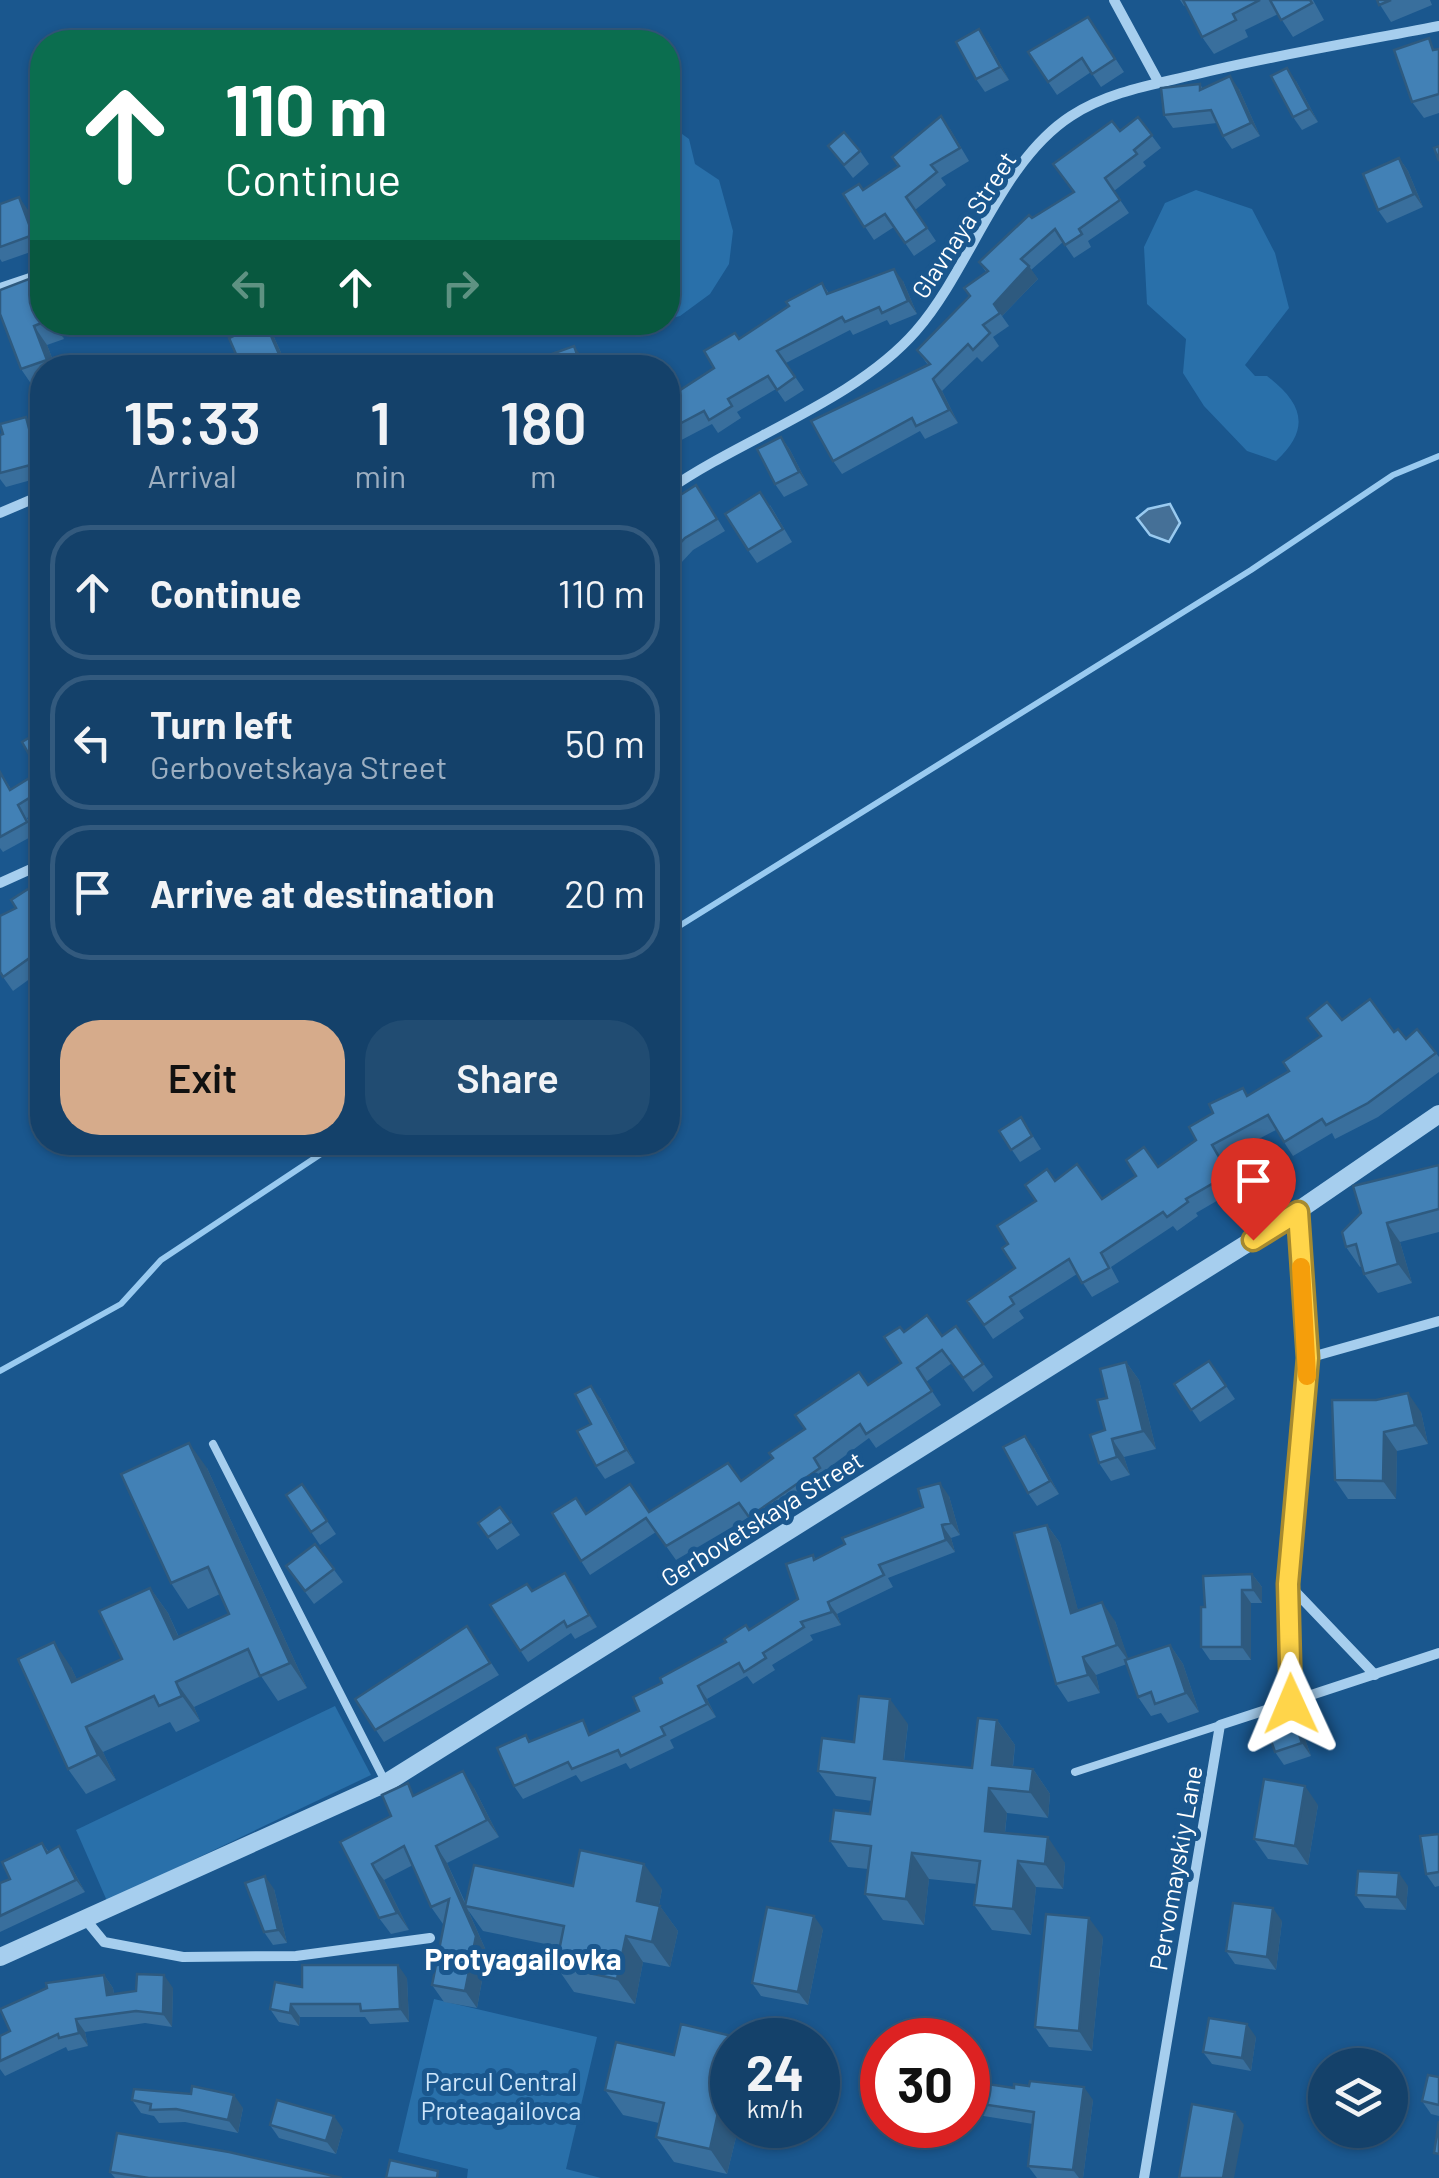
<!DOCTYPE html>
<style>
body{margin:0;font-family:Barlow,sans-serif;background:#214c72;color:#f1f3f6;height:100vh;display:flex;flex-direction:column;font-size:38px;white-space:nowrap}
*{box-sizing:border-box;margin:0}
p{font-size:32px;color:#9dafc1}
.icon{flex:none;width:55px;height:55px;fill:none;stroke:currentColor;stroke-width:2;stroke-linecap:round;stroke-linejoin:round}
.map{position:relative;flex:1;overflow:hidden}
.side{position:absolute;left:30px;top:355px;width:650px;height:800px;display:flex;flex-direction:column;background:#14416a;border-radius:40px;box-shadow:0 2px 8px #0004,0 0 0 2px #335a7e}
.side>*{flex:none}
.guide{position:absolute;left:30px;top:30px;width:650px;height:305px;border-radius:40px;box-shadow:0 2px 8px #0004,0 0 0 2px #335a7e;background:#0b6e4f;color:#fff;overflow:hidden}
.tools{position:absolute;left:1308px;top:2048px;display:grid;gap:20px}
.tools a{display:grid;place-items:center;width:100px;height:100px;border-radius:50%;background:#14416a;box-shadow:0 2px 8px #0004,0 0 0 2px #335a7e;font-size:50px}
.speed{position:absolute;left:710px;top:2018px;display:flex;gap:20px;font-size:50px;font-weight:700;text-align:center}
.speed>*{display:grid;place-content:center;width:130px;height:130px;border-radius:50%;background:#14416a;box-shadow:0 2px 8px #0004,0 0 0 2px #335a7e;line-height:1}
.speed small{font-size:25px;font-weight:400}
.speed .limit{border:15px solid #d22;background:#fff;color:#111}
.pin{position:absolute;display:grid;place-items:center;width:85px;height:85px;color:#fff;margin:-102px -42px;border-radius:50% 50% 50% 0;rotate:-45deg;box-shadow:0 0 10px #0007}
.pin .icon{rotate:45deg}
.me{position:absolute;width:110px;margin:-55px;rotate:359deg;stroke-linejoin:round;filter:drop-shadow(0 0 8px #0008)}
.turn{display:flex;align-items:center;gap:35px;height:210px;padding:0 30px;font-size:45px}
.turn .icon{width:130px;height:130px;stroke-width:2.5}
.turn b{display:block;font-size:70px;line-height:85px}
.lanes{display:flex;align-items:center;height:95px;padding:0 30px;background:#0003;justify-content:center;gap:50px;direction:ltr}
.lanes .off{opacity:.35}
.eta{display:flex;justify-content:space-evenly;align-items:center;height:170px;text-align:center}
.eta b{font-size:60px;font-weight:600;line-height:70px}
.cta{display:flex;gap:20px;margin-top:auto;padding:20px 30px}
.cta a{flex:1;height:115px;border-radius:40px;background:#d6ab8b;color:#111;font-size:40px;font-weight:600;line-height:115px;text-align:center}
.cta a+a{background:#214c72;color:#f1f3f6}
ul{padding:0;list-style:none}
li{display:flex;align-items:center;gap:30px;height:135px;margin:0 20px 15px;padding:0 10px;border:5px solid #335a7e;border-radius:40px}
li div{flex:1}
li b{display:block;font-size:38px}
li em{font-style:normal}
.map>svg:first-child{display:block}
.green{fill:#2970aa}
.water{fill:#457097;stroke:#99caf0;stroke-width:2.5}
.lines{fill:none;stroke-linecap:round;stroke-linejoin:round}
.stream{stroke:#99caf0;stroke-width:6}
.service{stroke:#a6ceee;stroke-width:8}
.minor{stroke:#a6ceee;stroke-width:10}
.tertiary{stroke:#a6ceee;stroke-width:18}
.wall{fill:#396f9d}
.shaded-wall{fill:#2e5a7f}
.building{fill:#4281b6;stroke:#2e5a7f;stroke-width:2.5}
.route-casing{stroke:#a68a30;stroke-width:25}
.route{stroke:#ffd54a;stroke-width:18}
.slow{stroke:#f59e0b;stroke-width:18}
.labels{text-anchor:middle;stroke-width:10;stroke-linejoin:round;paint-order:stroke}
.street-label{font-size:25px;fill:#fff;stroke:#1a578e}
.park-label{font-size:25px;fill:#cce5fa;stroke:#1a578e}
.quarter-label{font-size:30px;font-weight:bold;fill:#fff;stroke:#1a578e}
</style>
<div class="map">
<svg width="1439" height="2178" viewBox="0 0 1439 2178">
<rect width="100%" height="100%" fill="#1a578e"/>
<g class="green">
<path d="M668 124 689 139 695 164 719 180 733 231 729 264 710 294 680 316 668 319Z"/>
<path d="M1196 190 1252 209 1275 253 1289 308 1245 365 1255 376H1267C1302 403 1312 428 1276 461L1247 451 1204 406 1183 373 1186 339 1147 304 1144 247 1165 203Z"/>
<path d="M335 1706 371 1775 107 1901 76 1830Z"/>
<path d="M434 1999 597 2037 566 2169 601 2178H467L468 2169 398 2152Z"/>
</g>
<path class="water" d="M1170 504 1180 523 1169 542 1150 535 1137 518 1148 509Z"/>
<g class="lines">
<g class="stream">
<path d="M668 933 1251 570 1393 475 1439 456"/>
<path d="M0 1371 121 1304 161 1260 339 1142"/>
</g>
<g class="service">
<path d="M213 1444 386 1783"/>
<path d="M1075 1772 1220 1725"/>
</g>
<g class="minor">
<path d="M1114 0 1159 83"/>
<path d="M0 288 42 274"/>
<path d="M668 490C744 437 855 401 916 331 971 268 1000 162 1071 116 1108 92 1151 85 1193 75 1274 55 1357 42 1439 26"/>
<path d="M0 513 42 495"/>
<path d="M0 883 42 864"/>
<path d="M1297 1212 1308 1358"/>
<path d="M1288 1584 1375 1675"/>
<path d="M1291 1704 1288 1584 1308 1358 1439 1321"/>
<path d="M86 1920 104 1942 183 1957 296 1956 430 1938"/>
<path d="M1144 2178 1220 1725 1439 1653"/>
</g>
<path class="tertiary" d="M0 1957 386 1783 1286 1219 1439 1114"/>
</g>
<g class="wall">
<path d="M1180 0H1313L1324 20 1293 37 1278 14 1245 30 1248 37 1214 54 1202 37 1186 5 1184 6Z"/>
<path d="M1377 0H1430L1432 5 1391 22Z"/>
<path d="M1097 30 1124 72 1101 87 1091 72 1057 95 1028 52Z"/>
<path d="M988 42 1009 80 985 92 976 79Z"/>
<path d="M1437 49H1439V113L1424 118 1412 102Z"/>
<path d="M1296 81 1318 122 1302 130 1293 117Z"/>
<path d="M1200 84 1203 89H1239L1260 136 1232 149 1223 136 1217 123 1173 128 1164 115Z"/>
<path d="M1138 117 1161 148 1143 162 1146 166 1114 191 1129 213 1088 241 1091 247 1074 258 1063 242 1031 270 1038 279 1002 316 1009 326 993 337 999 346 982 362 977 357 942 391 958 423 925 439 920 431 842 474 833 461 928 365 917 350 970 296 986 272 979 262 1032 218 1074 192 1053 164 1120 131Z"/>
<path d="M950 129 969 161 941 178 946 185 915 210 936 241 914 256 894 227 874 240 843 194 863 190 898 167 892 157Z"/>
<path d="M828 146 860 151 869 164 853 178Z"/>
<path d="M1399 158 1408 171 1423 207 1387 223 1378 210Z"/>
<path d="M0 204 28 210 42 248 2 262 0 259Z"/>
<path d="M34 277 42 288V322H58L64 339 47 345 56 368H42V385L34 388 21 369Z"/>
<path d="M903 281 917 314 890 325 887 320 853 335 850 330 786 363 804 390 785 402 776 389 737 412 741 418 718 433 712 424 668 447V398L714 368 739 339 822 283 829 293Z"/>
<path d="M187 322H212L193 331Z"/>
<path d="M273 335 288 368H242Z"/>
<path d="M26 417 35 430 42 460V477L6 487 0 479V435Z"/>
<path d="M781 437 790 450 808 485 784 497 775 484Z"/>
<path d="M704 497 725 531 693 550 668 577V511Z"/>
<path d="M770 505 792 542 757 563 748 550Z"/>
<path d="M42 730V808L27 818 36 834 3 852 0 848V772L11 789 39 772Z"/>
<path d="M42 887V970L13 991 3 977 16 908Z"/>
<path d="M1307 1018 1342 1020 1394 1032 1406 1039 1417 1029 1439 1057V1072L1378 1117 1335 1139 1332 1133 1293 1156 1276 1130 1222 1158 1239 1188 1196 1213 1198 1216 1177 1231 1173 1226 1111 1267 1119 1282 1092 1297 1077 1274 1019 1311 1024 1318 993 1339 967 1301 1015 1268 1008 1244 1036 1201 1055 1181 1102 1199 1158 1167 1196 1140 1213 1113 1243 1088 1248 1095 1289 1071 1320 1036Z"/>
<path d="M1021 1117 1041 1149 1020 1162 999 1131Z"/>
<path d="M1439 1165V1232L1400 1242 1412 1283 1378 1293 1364 1274 1362 1266 1360 1267 1346 1247Z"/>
<path d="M956 1326 993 1377 973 1392 952 1363 926 1382 941 1405 876 1448 869 1438 823 1472 830 1482 759 1530 749 1517 676 1560 656 1532 590 1575 581 1561 649 1512 741 1481 868 1385 901 1363 904 1332 942 1336Z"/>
<path d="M1209 1361 1235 1399 1200 1422 1174 1384Z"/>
<path d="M1126 1362 1139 1380 1156 1449 1124 1457 1130 1475 1111 1481 1099 1463 1105 1430 1107 1398Z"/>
<path d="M600 1398 635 1463 605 1479 596 1466 591 1424Z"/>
<path d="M1332 1400 1421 1412 1428 1444 1397 1451 1396 1499H1348L1335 1480Z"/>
<path d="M1034 1448 1059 1494 1037 1506 1028 1493Z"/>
<path d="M207 1468 307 1688 278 1701 261 1676 194 1707 200 1721 176 1732 170 1722 103 1752 116 1780 86 1794 68 1769 71 1667 77 1680 122 1659 150 1588 168 1613 179 1637 229 1614 220 1594 188 1609 171 1583Z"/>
<path d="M302 1484 336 1534 320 1545 286 1495Z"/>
<path d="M949 1496 960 1535 951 1538 955 1552 888 1578 893 1587 837 1614 841 1625 810 1635 813 1640 772 1665 775 1670 753 1684 747 1676 707 1699 716 1717 670 1740 674 1748 630 1769 626 1763 581 1782 576 1775 523 1799 514 1786 526 1735 531 1742 592 1734 639 1711 662 1683 798 1599 813 1555 816 1559Z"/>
<path d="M500 1507 520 1535 497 1550 478 1523Z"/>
<path d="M1047 1525 1060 1543 1078 1611 1115 1621 1128 1659 1170 1645 1183 1664 1199 1712 1168 1723 1161 1713 1151 1716 1138 1697 1127 1664 1096 1675 1100 1693 1068 1702 1056 1684Z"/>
<path d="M315 1544 343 1582 314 1604 286 1566Z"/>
<path d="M565 1573 597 1627 575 1639 571 1633 528 1662 490 1605 532 1591Z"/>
<path d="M1252 1574 1262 1587V1603H1251V1660H1210L1201 1647 1205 1607Z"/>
<path d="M467 1626 499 1675 384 1742 355 1699Z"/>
<path d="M997 1720 1015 1745 1013 1767 1033 1769 1050 1794 1048 1818 1007 1813 1005 1833 1065 1863 1063 1889 1036 1887 1031 1935 992 1930 974 1905 977 1884 929 1879 924 1925 883 1920 865 1894 868 1869 848 1867 830 1841 870 1814 872 1801 836 1796 818 1771 854 1742 908 1724 904 1761 972 1768Z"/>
<path d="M1296 1726 1305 1739 1311 1756 1284 1765 1275 1752Z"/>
<path d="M474 1788 499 1837 447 1863 466 1904 573 1886 662 1889 659 1905 678 1931 670 1967 643 1962 635 2004 574 1992 556 1966 560 1947 483 1931 468 1910 487 1953 477 2008 444 2002 432 1985 445 1924H443L431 1907 413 1865 384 1880 409 1930 391 1934 379 1918 340 1842 391 1816 416 1795Z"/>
<path d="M1318 1805 1308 1865 1268 1859 1254 1839Z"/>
<path d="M1439 1834V1886L1435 1887 1426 1874Z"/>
<path d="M42 1843 49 1852 67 1859 85 1892 0 1932V1883L10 1879Z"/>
<path d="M1408 1886 1406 1910 1365 1908 1356 1895Z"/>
<path d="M274 1889 287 1943 273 1945 264 1932Z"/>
<path d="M1282 1921 1276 1970 1235 1964 1226 1951Z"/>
<path d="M823 1929 808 2005 761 1996 752 1983Z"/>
<path d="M1103 1937 1092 2051 1049 2047 1035 2027Z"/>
<path d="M104 1975 113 1988 114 1994 173 1988 172 2027 145 2023 85 2032 88 2046 68 2051 66 2047 5 2076 0 2069V2036Z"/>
<path d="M407 1978 409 2022 370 2024 365 2017H300L299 2026 279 2022 270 2009 302 1987Z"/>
<path d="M1256 2037 1251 2071 1212 2064 1203 2052Z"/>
<path d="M616 2042 732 2125H739L727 2174 674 2162 656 2137 659 2123 623 2115 605 2090Z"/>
<path d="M1439 2077V2116L1431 2114 1422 2101Z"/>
<path d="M968 2081 1014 2088 1029 2086 1093 2100 1083 2178H1037L1028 2166 1033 2124 971 2114 968 2109Z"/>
<path d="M132 2100 243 2108 238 2133 185 2122 159 2123 154 2116 141 2113Z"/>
<path d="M270 2125 343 2129 336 2154 279 2138Z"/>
<path d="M110 2172 342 2178H115Z"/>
</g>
<g class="shaded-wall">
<path d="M979 29 988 42 1009 80 1000 67Z"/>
<path d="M1287 68 1296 81 1318 122 1309 109Z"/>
<path d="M1230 76 1239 89 1260 136 1251 123Z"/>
<path d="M1399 158 1408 171 1423 207 1414 194Z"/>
<path d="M19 197 28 210 42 248 33 235Z"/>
<path d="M1029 266 1038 279 1002 316 994 304Z"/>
<path d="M894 269 903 281 917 314 908 301Z"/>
<path d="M53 322H58L64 339Z"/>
<path d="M265 322 273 335 288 368 282 361Z"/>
<path d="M34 326 47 345 56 368H52L47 360Z"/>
<path d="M574 346 588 365 589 368H582Z"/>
<path d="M933 379 942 391 958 423 949 410Z"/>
<path d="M26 417 35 430 42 460V470L38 463Z"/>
<path d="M781 437 790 450 808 485 799 472Z"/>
<path d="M1387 1223 1400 1242 1412 1283 1398 1264Z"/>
<path d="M1126 1362 1139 1380 1156 1449 1143 1431Z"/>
<path d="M591 1386 600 1398 635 1463 626 1450Z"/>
<path d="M1408 1393 1421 1412 1428 1444 1415 1425Z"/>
<path d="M1384 1432 1397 1451 1396 1499 1383 1481Z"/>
<path d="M1025 1436 1034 1448 1059 1494 1050 1481Z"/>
<path d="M1112 1439 1124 1457 1130 1475 1117 1457Z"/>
<path d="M189 1443 207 1468 307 1688 290 1663Z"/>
<path d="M940 1483 949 1496 960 1535 951 1523Z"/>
<path d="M942 1525 951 1538 955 1552 946 1540Z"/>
<path d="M1047 1525 1060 1543 1084 1632 1071 1613Z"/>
<path d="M565 1573 574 1585 597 1627 589 1615Z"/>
<path d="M1252 1574 1262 1587V1603L1253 1590Z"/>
<path d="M150 1588 168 1613 191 1665 174 1639Z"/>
<path d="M1242 1590 1251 1603V1660L1242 1647Z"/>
<path d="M828 1602 837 1614 841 1625 832 1612Z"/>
<path d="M1102 1602 1115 1621 1130 1663 1117 1645Z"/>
<path d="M54 1642 71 1667 90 1707 72 1682Z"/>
<path d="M1170 1645 1183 1664 1199 1712 1186 1693Z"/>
<path d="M1083 1657 1096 1675 1100 1693 1088 1675Z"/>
<path d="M176 1682 194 1707 200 1721 182 1696Z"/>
<path d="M698 1686 707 1699 716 1717 707 1704Z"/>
<path d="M890 1699 908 1724 901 1784 884 1759Z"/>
<path d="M997 1720 1015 1745 1010 1790 992 1765Z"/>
<path d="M1296 1726 1305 1739 1311 1756 1302 1743Z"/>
<path d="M86 1727 103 1752 116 1780 98 1755Z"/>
<path d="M1033 1769 1050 1794 1048 1818 1030 1792Z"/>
<path d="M463 1771 474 1788 499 1837 487 1820Z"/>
<path d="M1305 1786 1318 1805 1308 1865 1295 1846Z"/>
<path d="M989 1788 1007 1813 1002 1856 985 1831Z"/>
<path d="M1048 1837 1065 1863 1063 1889 1045 1864Z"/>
<path d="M59 1846 67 1859 85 1892 76 1880Z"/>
<path d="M436 1846 447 1863 487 1953 477 2008 465 1991 476 1936Z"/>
<path d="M912 1853 929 1879 924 1925 906 1899Z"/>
<path d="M1018 1861 1036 1887 1031 1935 1013 1909Z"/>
<path d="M372 1864 384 1880 409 1930 397 1913Z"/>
<path d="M644 1864 662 1889 655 1926 637 1901Z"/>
<path d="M1399 1873 1408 1886 1406 1910 1397 1897Z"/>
<path d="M265 1876 274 1889 287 1943 278 1930Z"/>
<path d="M660 1906 678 1931 670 1967 652 1942Z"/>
<path d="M1273 1908 1282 1921 1276 1970 1267 1957Z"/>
<path d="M814 1916 823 1929 808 2005 798 1992Z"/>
<path d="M1089 1918 1103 1937 1092 2051 1079 2031Z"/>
<path d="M626 1936 643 1962 635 2004 617 1979Z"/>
<path d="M398 1965 407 1978 409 2022 400 2009Z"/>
<path d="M104 1975 113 1988 116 2008 107 1995Z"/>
<path d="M164 1975 173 1988 172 2027 163 2014Z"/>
<path d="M291 2004 300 2017 299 2026 290 2013Z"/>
<path d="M76 2019 85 2032 88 2046 79 2033Z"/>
<path d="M1247 2024 1256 2037 1251 2071 1242 2058Z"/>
<path d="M732 2050V2125H739L727 2174 710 2149Z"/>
<path d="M1084 2087 1093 2100 1083 2178H1079L1073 2170Z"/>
<path d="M234 2095 243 2108 238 2133 228 2120Z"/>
<path d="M1235 2112 1244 2125 1234 2178H1223Z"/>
<path d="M334 2116 343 2129 336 2154 326 2141Z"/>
</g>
<g class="building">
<path d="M1183 0H1260L1233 14 1236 20 1202 37Z"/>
<path d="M1270 0H1310L1312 3 1281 20Z"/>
<path d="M1377 0H1391L1379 5Z"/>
<path d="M1088 17 1115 59 1092 74 1082 58 1048 82 1028 52Z"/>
<path d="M979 29 1000 67 976 79 956 42Z"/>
<path d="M1429 38 1433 50 1439 49V94L1412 102 1394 50Z"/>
<path d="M1287 68 1309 109 1293 117 1271 76Z"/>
<path d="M1230 76 1251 123 1223 136 1211 110 1164 115 1161 88 1200 84V90Z"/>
<path d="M941 116 960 148 931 165 937 172 906 197 927 228 905 243 885 214 864 227 843 194 859 184 863 190 899 166 892 157Z"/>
<path d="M1138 117 1152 135 1134 150 1137 154 1105 178 1120 200 1079 229 1082 234 1065 245 1055 229 1021 259 1029 266 994 304 1000 313 983 325 990 333 973 350 968 344 933 379 949 410 916 426 912 418 833 461 811 421 930 364 917 350 970 296 964 288 988 271 979 262 1029 215 1032 218 1074 192 1053 164 1112 121 1120 131Z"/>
<path d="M844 132 860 151 844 165 828 146Z"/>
<path d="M1439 146V161L1434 148Z"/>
<path d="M1399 158 1414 194 1378 210 1363 174Z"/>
<path d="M19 197 33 235 0 247V204Z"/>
<path d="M894 269 908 301 882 313 879 307 845 322 842 317 777 351 795 377 777 390 768 376 728 399 732 406 709 420 704 411 668 430V398L714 368 704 351 735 333 739 339 789 306 786 302 822 283 827 294Z"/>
<path d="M34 277 42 298 44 322 34 326 47 360 21 369 0 314V290Z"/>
<path d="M263 322H265L282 361 269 368H242L229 338Z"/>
<path d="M574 346 582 368H534L532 361Z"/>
<path d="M26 417 38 463 0 473V435L3 434 0 424Z"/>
<path d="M781 437 799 472 775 484 757 449Z"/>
<path d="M696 485 717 519 685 538 668 556V511L675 507 671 501Z"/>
<path d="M760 492 783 529 748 550 725 514Z"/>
<path d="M42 730V790L18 805 27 822 0 837V772L10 790 39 772 22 742Z"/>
<path d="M39 882 42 887V949L3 977 0 972V916L16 908 11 900Z"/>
<path d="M1370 999 1394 1032 1398 1029 1406 1039 1417 1029 1436 1053 1368 1103 1326 1125 1322 1119 1284 1142 1268 1115 1212 1145 1229 1174 1186 1199 1188 1202 1167 1217 1163 1212 1101 1253 1109 1268 1082 1283 1069 1259 1010 1297 1014 1304 984 1325 967 1301 1015 1268 1002 1248 1008 1244 997 1226 1036 1201 1025 1185 1047 1169 1055 1181 1077 1164 1102 1199 1136 1176 1126 1160 1144 1147 1158 1167 1196 1140 1189 1127 1213 1113 1209 1104 1243 1088 1247 1096 1289 1071 1283 1062 1321 1036 1307 1018 1327 1002 1342 1020Z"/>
<path d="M1021 1117 1032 1136 1011 1150 999 1131Z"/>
<path d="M1439 1165V1209L1387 1223 1398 1264 1364 1274 1356 1244 1346 1247 1342 1232 1361 1213 1353 1186Z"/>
<path d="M927 1315 942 1336 956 1326 983 1364 963 1378 942 1350 917 1368 932 1391 866 1434 860 1424 814 1458 820 1468 749 1517 739 1503 666 1546 646 1518 581 1561 552 1513 576 1498 586 1514 630 1484 649 1512 728 1463 741 1481 773 1458 769 1453 805 1429 795 1415 859 1372 868 1385 901 1363 884 1337 900 1327 904 1332Z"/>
<path d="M1209 1361 1226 1386 1191 1410 1174 1384Z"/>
<path d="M1126 1362 1143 1431 1112 1439 1117 1457 1099 1463 1090 1435 1105 1430 1097 1400 1107 1398 1100 1369Z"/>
<path d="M591 1386 626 1450 596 1466 577 1431 591 1424 575 1394Z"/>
<path d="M1408 1393 1415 1425 1384 1432 1383 1481 1335 1480 1332 1400H1376Z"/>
<path d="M1025 1436 1050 1481 1028 1493 1003 1447Z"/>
<path d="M189 1443 290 1663 260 1676 248 1649 176 1682 182 1696 159 1706 154 1696 86 1727 98 1755 68 1769 18 1659 54 1642 72 1682 122 1659 99 1611 150 1588 174 1639 229 1614 208 1567 171 1583 121 1474Z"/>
<path d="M940 1483 951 1523 942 1525 946 1540 879 1565 884 1575 828 1602 832 1612 801 1622 804 1627 763 1653 766 1658 744 1672 739 1663 698 1686 707 1704 661 1727 665 1735 621 1756 618 1750 572 1769 568 1762 514 1786 497 1748 526 1735 529 1742 583 1720 589 1735 639 1711 633 1697 662 1683 660 1678 726 1642 724 1639 746 1625 749 1630 798 1599 786 1564 813 1555 814 1560 845 1544 842 1538 923 1507 918 1489Z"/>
<path d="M302 1484 327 1521 311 1532 286 1495Z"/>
<path d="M500 1507 511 1522 488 1537 478 1523Z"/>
<path d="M1047 1525 1071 1613 1102 1602 1117 1645 1083 1657 1088 1675 1056 1684 1014 1533Z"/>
<path d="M315 1544 334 1569 305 1591 286 1566Z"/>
<path d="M565 1573 589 1615 567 1627 564 1621 520 1651 490 1605 527 1584 532 1591Z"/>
<path d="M1252 1574 1253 1590H1242V1647H1201V1607H1205L1203 1576Z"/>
<path d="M467 1626 490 1663 375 1730 355 1699Z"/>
<path d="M1170 1645 1186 1693 1155 1704 1151 1692 1138 1697 1125 1660Z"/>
<path d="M859 1696 890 1699 884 1759 972 1768 978 1718 997 1720 992 1765 1033 1769 1030 1792 989 1788 985 1831 1048 1837 1045 1864 1018 1861 1013 1909 974 1905 980 1861 912 1853 906 1899 865 1894 871 1846 830 1841 834 1810 870 1814 875 1778 818 1771 822 1738 854 1742Z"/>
<path d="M1296 1726 1302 1743 1275 1752 1269 1735Z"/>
<path d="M463 1771 487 1820 436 1846 476 1936 465 1991 432 1985 449 1899 431 1907 404 1846 372 1864 397 1913 379 1918 340 1842 391 1816 382 1795 408 1783 413 1796Z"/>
<path d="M1264 1779 1305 1786 1295 1846 1254 1839Z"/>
<path d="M1439 1834V1872L1426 1874 1420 1836Z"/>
<path d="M42 1843 47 1853 59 1846 76 1880 0 1916V1883L10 1879 2 1862Z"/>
<path d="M580 1850 644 1864 637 1901 660 1906 652 1942 626 1936 617 1979 556 1966 564 1926 465 1906 474 1865 573 1886Z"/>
<path d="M1358 1871 1399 1873 1397 1897 1356 1895Z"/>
<path d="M265 1876 278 1930 264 1932 245 1883Z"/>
<path d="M1233 1903 1273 1908 1267 1957 1226 1951Z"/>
<path d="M767 1907 814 1916 798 1992 752 1983Z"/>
<path d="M1046 1914 1089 1918 1079 2031 1035 2027Z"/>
<path d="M302 1965H398L400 2009 361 2011 360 2004H291L290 2013 270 2009 275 1982 302 1987Z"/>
<path d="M137 1974 164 1975 163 2014 136 2011 76 2019 79 2033 59 2038 58 2034 0 2061V2036L10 2031 0 2009 47 1988 46 1983 104 1975 107 1995 136 1991Z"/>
<path d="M1209 2018 1247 2024 1242 2058 1203 2052Z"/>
<path d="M681 2024 736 2037 735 2040H732V2050L710 2149 656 2137 664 2103 605 2090 616 2042 674 2055Z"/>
<path d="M1428 2075 1439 2077V2105L1422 2101Z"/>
<path d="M968 2081 1014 2088V2084L1029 2086 1030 2081 1084 2087 1073 2170 1028 2166 1034 2112 968 2102Z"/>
<path d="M192 2086 234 2095 228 2120 176 2109 150 2110 151 2104 132 2100 134 2089 191 2094Z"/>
<path d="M277 2100 334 2116 326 2141 270 2125Z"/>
<path d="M1192 2104 1235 2112 1223 2178H1179Z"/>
<path d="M1439 2121V2154L1434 2153Z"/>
<path d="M117 2133 229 2152 342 2178H149L110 2172Z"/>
<path d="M390 2160 438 2171 437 2178H386Z"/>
</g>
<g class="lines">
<g class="route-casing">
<path id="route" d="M1253 1240 1298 1212 1308 1358 1288 1584 1291 1704"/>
</g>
<use href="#route" class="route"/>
<path class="slow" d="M1301 1267 1307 1376"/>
</g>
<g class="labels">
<g class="street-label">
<text transform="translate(964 225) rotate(-57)" y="9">Glavnaya Street</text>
<text transform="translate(762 1519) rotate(-32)" y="9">Gerbovetskaya Street</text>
<text transform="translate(1176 1868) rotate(-80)" y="9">Pervomayskiy Lane</text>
</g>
<g class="park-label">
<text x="501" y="2091">Parcul Central<tspan x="501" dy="29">Proteagailovca</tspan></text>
</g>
<g class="quarter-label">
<text x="523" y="1970">Protyagailovka</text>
</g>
</g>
</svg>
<div class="tools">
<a><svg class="icon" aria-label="layers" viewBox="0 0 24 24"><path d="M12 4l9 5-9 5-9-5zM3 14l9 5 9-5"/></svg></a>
</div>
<div class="speed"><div>24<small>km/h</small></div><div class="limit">30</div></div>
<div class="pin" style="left:1253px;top:1240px;background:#d93025"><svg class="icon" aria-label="arrive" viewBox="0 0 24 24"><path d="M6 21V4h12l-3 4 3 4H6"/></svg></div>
<svg class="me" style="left:1291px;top:1704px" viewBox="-20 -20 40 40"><path d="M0-17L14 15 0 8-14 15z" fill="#ffd54a" stroke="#fff" stroke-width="4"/></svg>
<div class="guide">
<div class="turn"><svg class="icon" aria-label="ahead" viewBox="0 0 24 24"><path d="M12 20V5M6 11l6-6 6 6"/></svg><div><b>110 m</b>Continue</div></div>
<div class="lanes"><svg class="icon off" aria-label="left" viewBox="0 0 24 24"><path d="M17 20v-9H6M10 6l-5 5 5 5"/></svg><svg class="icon" aria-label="ahead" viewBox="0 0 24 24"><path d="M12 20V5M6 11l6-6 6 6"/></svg><svg class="icon off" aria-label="right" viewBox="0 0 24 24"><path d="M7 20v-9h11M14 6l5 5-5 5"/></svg></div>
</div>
<section class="side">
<div class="eta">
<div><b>15:33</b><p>Arrival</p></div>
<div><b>1</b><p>min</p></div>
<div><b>180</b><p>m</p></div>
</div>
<ul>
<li><svg class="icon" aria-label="ahead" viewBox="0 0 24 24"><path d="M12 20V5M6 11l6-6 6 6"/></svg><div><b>Continue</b></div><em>110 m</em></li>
<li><svg class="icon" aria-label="left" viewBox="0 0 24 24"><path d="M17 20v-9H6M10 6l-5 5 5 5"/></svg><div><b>Turn left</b><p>Gerbovetskaya Street</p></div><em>50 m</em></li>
<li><svg class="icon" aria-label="arrive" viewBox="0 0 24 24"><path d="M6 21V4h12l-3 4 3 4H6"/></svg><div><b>Arrive at destination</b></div><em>20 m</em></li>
</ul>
<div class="cta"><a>Exit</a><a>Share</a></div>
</section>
</div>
